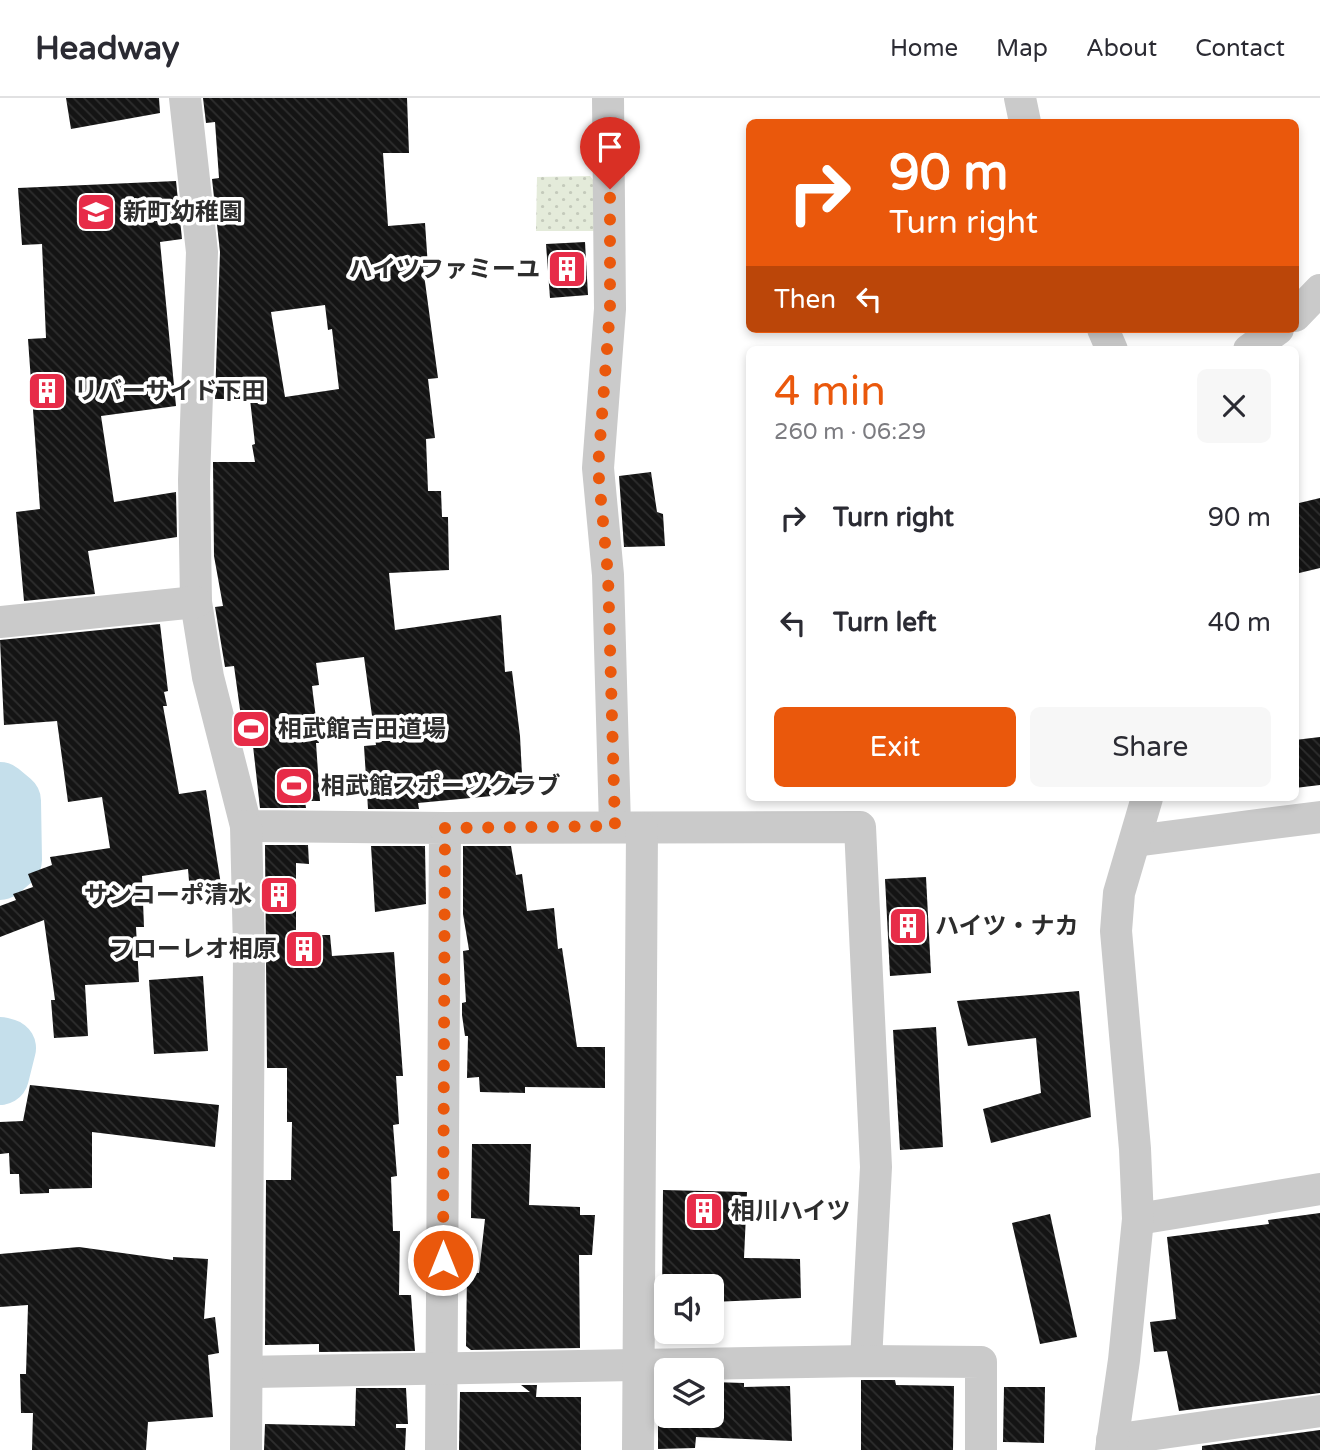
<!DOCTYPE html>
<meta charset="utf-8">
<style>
body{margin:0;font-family:"Varela Round","Noto Sans JP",sans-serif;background:#f7f7f7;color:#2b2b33;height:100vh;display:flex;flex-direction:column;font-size:26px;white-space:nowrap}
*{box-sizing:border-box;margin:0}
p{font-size:23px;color:#7c7c81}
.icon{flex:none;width:38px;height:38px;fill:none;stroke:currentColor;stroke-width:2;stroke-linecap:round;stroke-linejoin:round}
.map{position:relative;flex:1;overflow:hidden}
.panel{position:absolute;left:746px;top:248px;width:553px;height:455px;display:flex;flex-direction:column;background:#fff;border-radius:10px;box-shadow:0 4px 10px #0003}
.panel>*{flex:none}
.hud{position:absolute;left:746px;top:21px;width:553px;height:214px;border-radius:10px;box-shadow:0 4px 10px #0003;background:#ea580c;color:#fff;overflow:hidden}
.tools{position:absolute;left:654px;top:1176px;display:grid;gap:14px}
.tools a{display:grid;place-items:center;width:70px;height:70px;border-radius:10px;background:#fff;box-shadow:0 4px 10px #0003;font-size:35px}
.pin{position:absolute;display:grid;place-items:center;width:60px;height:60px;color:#fff;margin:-72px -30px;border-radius:50% 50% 50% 0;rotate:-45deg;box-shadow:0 0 7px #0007}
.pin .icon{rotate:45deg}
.me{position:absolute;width:77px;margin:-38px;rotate:0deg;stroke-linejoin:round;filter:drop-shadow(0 0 5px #0008)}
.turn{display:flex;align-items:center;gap:24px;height:147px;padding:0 28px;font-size:32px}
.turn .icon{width:91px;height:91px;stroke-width:2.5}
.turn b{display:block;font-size:49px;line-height:60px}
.then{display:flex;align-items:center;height:66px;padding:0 28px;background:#0003;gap:14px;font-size:26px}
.round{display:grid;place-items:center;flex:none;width:74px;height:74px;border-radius:10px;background:#f7f7f7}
.headline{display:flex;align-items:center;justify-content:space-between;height:119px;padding:0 28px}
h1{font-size:42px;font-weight:600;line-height:52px;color:#ea580c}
.cta{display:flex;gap:14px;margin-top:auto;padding:14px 28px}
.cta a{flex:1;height:80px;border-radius:10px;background:#ea580c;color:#fff;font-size:28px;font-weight:600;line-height:80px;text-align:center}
.cta a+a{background:#f7f7f7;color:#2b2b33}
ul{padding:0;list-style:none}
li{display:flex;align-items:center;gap:21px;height:105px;padding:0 28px}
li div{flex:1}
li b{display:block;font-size:26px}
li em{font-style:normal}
header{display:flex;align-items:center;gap:42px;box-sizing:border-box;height:98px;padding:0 35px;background:#fff;border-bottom:2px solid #e1e1e2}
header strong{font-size:33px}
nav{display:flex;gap:38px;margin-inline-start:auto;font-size:24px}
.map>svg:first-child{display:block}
.grass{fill:url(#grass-dots)}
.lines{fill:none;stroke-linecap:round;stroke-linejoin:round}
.river{stroke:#c5dfeb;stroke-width:58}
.building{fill:url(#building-back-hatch);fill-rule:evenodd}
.street{stroke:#cacaca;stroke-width:32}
.route{stroke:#ea580c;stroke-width:12;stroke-dasharray:0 21.6}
.labels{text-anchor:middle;stroke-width:7;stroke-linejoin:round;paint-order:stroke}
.poi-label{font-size:24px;font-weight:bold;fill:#2d2d2d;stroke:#fff;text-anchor:start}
</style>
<header>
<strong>Headway</strong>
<nav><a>Home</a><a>Map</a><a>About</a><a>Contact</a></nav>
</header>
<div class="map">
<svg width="1320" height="1352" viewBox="0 0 1320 1352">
<defs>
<pattern id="grass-dots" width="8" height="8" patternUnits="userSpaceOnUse" patternTransform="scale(1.75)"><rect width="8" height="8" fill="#e4ebda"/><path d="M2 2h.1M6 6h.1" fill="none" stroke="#c4cabb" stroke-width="1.8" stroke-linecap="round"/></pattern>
<pattern id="building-back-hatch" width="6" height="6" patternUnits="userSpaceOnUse" patternTransform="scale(1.75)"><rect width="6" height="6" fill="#141414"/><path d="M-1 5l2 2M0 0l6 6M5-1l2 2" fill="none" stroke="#2e2e2e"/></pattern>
</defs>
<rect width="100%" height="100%" fill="#fff"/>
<path class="grass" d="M590 78 599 89 600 133H536L537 79Z"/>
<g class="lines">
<g class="river">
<path d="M0 693 12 703 13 762 0 773"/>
<path d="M0 948 7 950 0 978"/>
</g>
</g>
<g class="building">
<path d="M66 0H159L160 15 71 31Z"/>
<path d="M203 0H407L409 55H383L388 128 425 125 428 169H423L438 280 428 281 435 340 426 341 428 393H441L442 419H448L449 472 389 475 395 532 501 517 505 574 512 573 520 638 523 695 418 705 419 711H368L364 648 376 647 364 559 316 565 319 587 312 588 319 645H316L320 703H305L306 710H260L253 648H245L234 568 225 569 215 509 223 508 214 458 213 364H255L252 347 255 346 250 301H215L220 154 212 81 219 80 215 24 206 25ZM325 207 328 232 332 231 339 291 285 299 271 214Z"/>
<path d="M176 83 182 141 160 144 176 308 101 318 114 404 176 394 177 439 88 453 95 496 24 503 16 414 40 411 28 241 46 240 42 146 22 147 18 90Z"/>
<path d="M585 144 588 197 550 200 546 146Z"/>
<path d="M651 374 657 414 663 416 665 448 624 449 619 378Z"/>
<path d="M1320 400V470L1295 476V406Z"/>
<path d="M160 526 168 593 164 594 167 608H163L179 696 206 692 222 793 190 795 188 771 142 778 144 829H136L139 884 85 887 88 938 54 940 51 902H55L44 822 0 839V808L16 802 13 796 33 789 28 776 52 767 50 759 110 750 102 699 68 704 57 623 4 627 0 542Z"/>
<path d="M1320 639V687L1295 690V642Z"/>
<path d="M265 747H308L309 766 296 765V837H330L332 858 394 854 403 978H396L399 1026 393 1027 397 1078 391 1079 393 1133H400L399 1197H411L415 1253 319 1254V1246L265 1247 266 1082H291L292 1024H287V970H267Z"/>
<path d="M371 748H425L426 806 375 814Z"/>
<path d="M463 748H511L516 777 522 776 527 813 554 810 558 851 562 850 577 949H605V990L525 989V995L480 994 479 979 467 980 468 938H465L462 917V905L466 904 463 853 469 852 463 816Z"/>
<path d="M926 779 931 875 890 878 885 781Z"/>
<path d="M203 878 208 953 154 956 149 882Z"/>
<path d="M1079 893 1091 1019 991 1045 983 1011 1041 995 1036 940 968 948 957 903Z"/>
<path d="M936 929 943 1049 900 1052 893 932Z"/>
<path d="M30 987 219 1007 215 1049 92 1034V1090L49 1091V1095L20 1096 19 1076H10L9 1055 0 1056V1024L23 1023Z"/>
<path d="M472 1046H531L529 1107 580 1109V1117H595L592 1157H579L580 1250 471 1252 466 1248 467 1175H479L485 1121 471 1120Z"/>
<path d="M663 1092 747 1094 744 1160 800 1161 801 1200 712 1204V1188H667V1201H662Z"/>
<path d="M1320 1115V1295L1179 1313 1167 1253 1154 1254 1150 1224 1176 1221 1167 1139 1269 1126 1268 1122Z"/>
<path d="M1050 1116 1077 1239 1040 1246 1012 1125Z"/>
<path d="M79 1149 173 1162V1159L208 1161 204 1221 215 1219 219 1255 208 1257 213 1319 148 1324 146 1352H32L33 1315H21L20 1276H26L28 1207 0 1209V1156Z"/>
<path d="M861 1282H895L896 1287 954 1288 953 1352H861Z"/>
<path d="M712 1284 744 1285V1289L790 1288 792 1343 696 1339 695 1350 658 1351V1288H667V1318H712Z"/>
<path d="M521 1287H537L536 1299H581V1352H459L460 1294H530Z"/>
<path d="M1004 1289H1045L1044 1345 1003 1344Z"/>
<path d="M356 1290H406L408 1326H396V1330H406L405 1352H264L265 1326 355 1328Z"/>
<path d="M1320 1332V1352H1202V1348Z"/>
</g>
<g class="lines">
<g class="street">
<path d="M185 0 202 154 194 382 196 504 208 579 246 728 445 730 441 1352"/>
<path d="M608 0 610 211 598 370 608 477 615 728"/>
<path d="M1020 0 1025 24"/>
<path d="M1295 218 1320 192"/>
<path d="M1103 231 1112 252"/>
<path d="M1249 252 1278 231"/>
<path d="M0 524 196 504"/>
<path d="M445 730 860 729 876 1069 866 1263"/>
<path d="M1135 743 1320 719"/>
<path d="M1138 1121 1320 1091"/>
<path d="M247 1274 866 1263 981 1264V1352"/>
<path d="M1112 1342 1320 1313"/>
<path d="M246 1352 249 851 246 728"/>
<path d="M638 1352 642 730"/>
<path d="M1111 1352 1124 1262 1138 1121 1135 1051 1116 833 1119 795 1147 700"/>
</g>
</g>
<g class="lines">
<path class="route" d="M443 1162 445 730 615 728 608 477 598 370 610 211V91"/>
</g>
<defs>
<g id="school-square" transform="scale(2.0125)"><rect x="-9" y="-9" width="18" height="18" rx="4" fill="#e72c48" stroke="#fff"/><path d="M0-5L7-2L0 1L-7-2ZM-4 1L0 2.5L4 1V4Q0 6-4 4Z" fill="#fff"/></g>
<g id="building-square" transform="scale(2.0125)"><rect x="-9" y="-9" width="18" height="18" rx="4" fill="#e72c48" stroke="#fff"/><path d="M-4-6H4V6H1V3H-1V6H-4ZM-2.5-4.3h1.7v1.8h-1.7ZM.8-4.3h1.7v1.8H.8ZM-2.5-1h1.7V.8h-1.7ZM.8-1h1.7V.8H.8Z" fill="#fff"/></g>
<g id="stadium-square" transform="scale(2.0125)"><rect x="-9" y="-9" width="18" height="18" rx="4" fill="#e72c48" stroke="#fff"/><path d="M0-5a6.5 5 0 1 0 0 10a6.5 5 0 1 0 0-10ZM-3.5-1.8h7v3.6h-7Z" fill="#fff"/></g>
</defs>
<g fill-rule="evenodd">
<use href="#school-square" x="96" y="114"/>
<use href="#building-square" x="567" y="171"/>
<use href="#building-square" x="47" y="293"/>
<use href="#stadium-square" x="251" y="631"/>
<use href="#stadium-square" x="294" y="688"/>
<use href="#building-square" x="279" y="797"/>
<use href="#building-square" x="908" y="828"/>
<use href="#building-square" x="304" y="851"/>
<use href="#building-square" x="704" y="1113"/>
</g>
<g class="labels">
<g class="poi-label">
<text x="123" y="122">新町幼稚園</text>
<text x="540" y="179" text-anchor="end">ハイツファミーユ</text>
<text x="74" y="301">リバーサイド下田</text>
<text x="278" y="639">相武館吉田道場</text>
<text x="321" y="696">相武館スポーツクラブ</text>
<text x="252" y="805" text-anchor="end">サンコーポ清水</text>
<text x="935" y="836">ハイツ・ナカ</text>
<text x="277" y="859" text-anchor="end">フローレオ相原</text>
<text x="731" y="1121">相川ハイツ</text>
</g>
</g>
</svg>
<div class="tools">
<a><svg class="icon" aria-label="sound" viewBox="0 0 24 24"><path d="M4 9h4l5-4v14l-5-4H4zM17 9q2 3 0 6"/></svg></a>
<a><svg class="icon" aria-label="layers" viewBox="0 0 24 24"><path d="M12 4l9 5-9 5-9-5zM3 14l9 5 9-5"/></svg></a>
</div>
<div class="pin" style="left:610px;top:91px;background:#d93025"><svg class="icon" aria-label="arrive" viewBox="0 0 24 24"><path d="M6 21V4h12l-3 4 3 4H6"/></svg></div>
<svg class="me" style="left:443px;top:1162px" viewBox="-20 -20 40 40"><circle r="17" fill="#ea580c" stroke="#fff" stroke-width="3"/><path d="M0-11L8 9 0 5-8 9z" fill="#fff"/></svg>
<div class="hud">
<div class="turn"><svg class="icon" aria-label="right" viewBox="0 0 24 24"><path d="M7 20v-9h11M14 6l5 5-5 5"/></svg><div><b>90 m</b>Turn right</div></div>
<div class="then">Then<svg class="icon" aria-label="left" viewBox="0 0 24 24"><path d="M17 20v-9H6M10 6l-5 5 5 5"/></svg></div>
</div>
<section class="panel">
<div class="headline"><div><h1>4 min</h1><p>260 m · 06:29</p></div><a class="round"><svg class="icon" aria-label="close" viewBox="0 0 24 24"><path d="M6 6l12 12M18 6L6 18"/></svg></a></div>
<ul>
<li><svg class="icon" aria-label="right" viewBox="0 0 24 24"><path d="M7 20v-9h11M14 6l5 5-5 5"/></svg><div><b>Turn right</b></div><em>90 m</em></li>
<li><svg class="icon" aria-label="left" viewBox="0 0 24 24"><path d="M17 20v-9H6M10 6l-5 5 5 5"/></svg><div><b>Turn left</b></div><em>40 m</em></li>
</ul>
<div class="cta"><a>Exit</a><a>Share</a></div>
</section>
</div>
